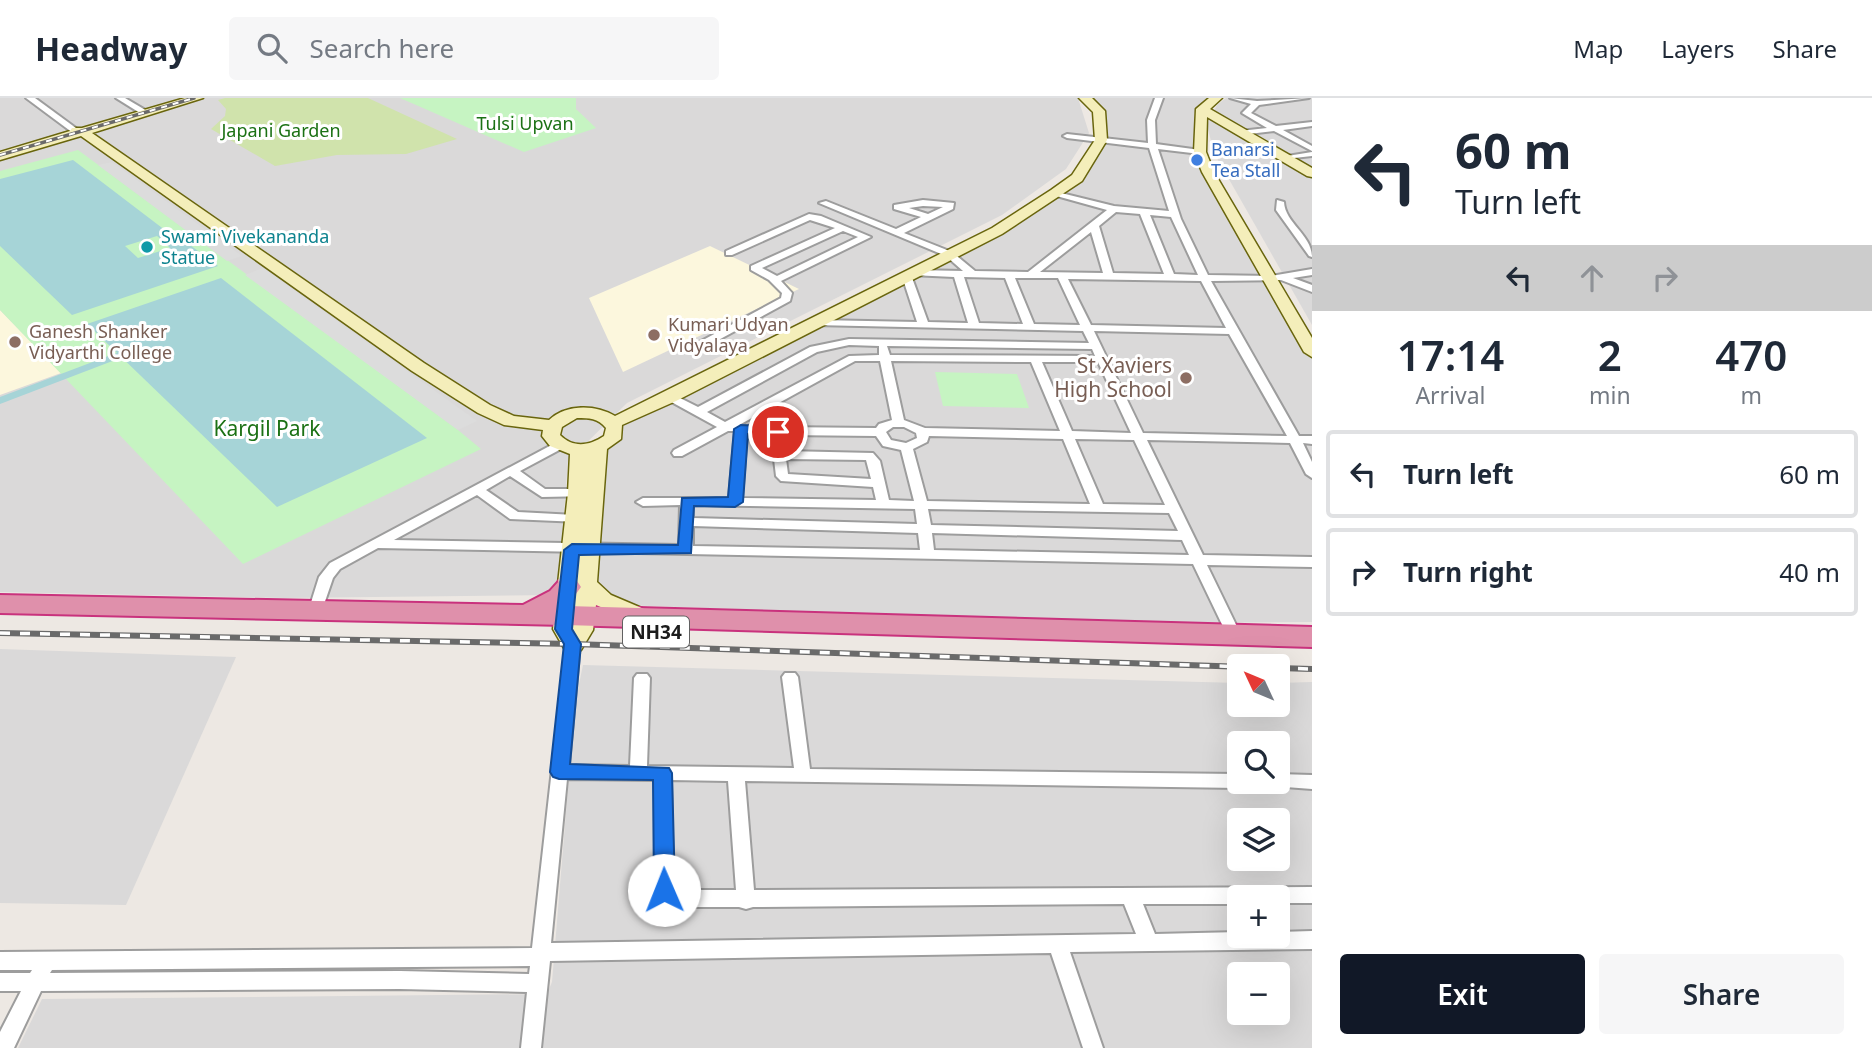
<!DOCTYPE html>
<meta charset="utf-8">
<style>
body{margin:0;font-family:"Noto Sans",sans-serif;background:#f6f6f7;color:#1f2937;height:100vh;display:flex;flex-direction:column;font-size:26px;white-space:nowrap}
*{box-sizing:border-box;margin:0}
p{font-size:23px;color:#747a83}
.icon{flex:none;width:38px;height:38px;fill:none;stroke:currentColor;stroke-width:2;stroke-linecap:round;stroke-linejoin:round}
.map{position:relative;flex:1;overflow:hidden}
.panel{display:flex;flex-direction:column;background:#fff;width:560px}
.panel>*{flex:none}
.top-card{background:#fff;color:#1f2937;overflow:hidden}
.needle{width:46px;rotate:314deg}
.fabs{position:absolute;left:1227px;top:556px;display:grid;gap:14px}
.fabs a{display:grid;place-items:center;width:63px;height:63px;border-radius:7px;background:#fff;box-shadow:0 7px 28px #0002;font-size:35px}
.pin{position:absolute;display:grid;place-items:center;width:60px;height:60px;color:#fff;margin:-30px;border:4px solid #fff;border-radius:50%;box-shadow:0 2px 7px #0007}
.me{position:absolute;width:77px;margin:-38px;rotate:359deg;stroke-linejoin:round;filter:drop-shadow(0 0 5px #0008)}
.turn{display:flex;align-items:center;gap:24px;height:147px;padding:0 28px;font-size:32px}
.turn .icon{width:91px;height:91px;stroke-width:2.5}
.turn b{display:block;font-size:49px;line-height:60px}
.lanes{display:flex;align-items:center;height:66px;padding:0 28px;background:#0003;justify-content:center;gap:35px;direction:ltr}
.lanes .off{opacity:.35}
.eta{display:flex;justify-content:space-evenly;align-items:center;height:119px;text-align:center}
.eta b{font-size:42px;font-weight:600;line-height:49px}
.button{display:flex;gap:14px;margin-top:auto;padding:14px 28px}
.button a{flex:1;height:80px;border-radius:7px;background:#111827;color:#fff;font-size:28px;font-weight:600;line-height:80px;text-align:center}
.button a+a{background:#f6f6f7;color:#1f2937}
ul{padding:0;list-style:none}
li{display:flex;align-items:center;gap:21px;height:88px;margin:0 14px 10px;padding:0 14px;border:4px solid #e0e1e3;border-radius:7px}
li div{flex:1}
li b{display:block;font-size:26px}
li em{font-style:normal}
header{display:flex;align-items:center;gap:42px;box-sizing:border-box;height:98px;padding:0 35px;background:#fff;border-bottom:2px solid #e0e1e3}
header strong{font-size:33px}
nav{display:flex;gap:38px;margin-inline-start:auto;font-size:24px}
.search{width:490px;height:63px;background:#f6f6f7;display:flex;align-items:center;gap:18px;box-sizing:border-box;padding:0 24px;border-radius:7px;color:#747a83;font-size:26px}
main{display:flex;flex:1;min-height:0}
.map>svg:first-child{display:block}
.residential{fill:#dad9d9;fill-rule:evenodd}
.education{fill:#fcf7dd}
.grass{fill:#d0e3ac}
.park{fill:#c6f4c2}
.parking{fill:#dcdcdc}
.water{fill:#a6d4d7}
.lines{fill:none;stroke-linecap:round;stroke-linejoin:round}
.canal{fill:#a6d4d7;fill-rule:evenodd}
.street-casing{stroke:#9d9d9d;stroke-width:4}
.secondary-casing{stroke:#69650d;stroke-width:3}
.highway-casing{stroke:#c9327d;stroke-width:4}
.street{fill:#fff;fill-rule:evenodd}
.secondary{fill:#f4eeba;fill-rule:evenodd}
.highway{fill:#df90ab;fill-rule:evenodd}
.rail-far1-casing{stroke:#6a6a6a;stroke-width:3.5}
.rail-casing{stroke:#6a6a6a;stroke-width:6}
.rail-far1{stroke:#fff;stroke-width:2;stroke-dasharray:6;stroke-linecap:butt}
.rail{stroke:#fff;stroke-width:3.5;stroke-dasharray:10;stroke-linecap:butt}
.route{fill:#1a73e8;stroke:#114b97;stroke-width:2}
.shop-dot{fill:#3f7fe0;stroke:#fff;stroke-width:2.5}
.culture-dot{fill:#0f9aa8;stroke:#fff;stroke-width:2.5}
.education-dot{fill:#8d6e63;stroke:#fff;stroke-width:2.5}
.labels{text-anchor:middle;stroke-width:6;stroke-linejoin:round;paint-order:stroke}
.far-park-label{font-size:18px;fill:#1b7114;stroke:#fff}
.far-shop-label{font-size:18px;fill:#366cbe;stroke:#fff;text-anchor:start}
.far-culture-label{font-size:18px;fill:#0d838f;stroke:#fff;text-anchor:start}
.far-education-label{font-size:18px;fill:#785e54;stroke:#fff;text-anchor:start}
.shield{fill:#fff;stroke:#606060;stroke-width:2}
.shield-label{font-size:19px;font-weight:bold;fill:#1c1c1c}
.education-label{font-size:21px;fill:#785e54;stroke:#fff;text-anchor:end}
.park-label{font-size:21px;fill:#1b7114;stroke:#fff}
</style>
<header>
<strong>Headway</strong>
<div class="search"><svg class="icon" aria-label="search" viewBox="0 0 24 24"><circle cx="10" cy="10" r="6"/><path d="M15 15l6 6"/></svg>Search here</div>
<nav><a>Map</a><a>Layers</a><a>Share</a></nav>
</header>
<main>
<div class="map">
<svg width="1312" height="950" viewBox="0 0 1312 950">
<rect width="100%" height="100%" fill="#ede8e3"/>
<g class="residential">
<path d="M0 0H1078L1089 35 1066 71 1002 117 627 305 568 363 558 497 284 500 0 494Z"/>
<path d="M1087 0H1209L1197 10 1194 16 1196 46 1201 68 1218 103 1312 261V524L1131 525 593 506 606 355 620 329 628 322 989 141 1081 77 1103 35Z"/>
<path d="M1226 0H1312V227L1214 55 1207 27 1217 7Z"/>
<path d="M0 551 236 559 126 807 0 805Z"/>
<path d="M583 567 1239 585V607H1278V585L1312 584V950H18L42 901 547 896 552 884 575 605ZM1239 646H1278V684H1239ZM1239 723H1278V761H1239ZM1239 800H1278V838H1239ZM1239 877H1278V915H1239Z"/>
</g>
<g class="education">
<path d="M710 148 799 191 623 274 589 200Z"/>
<path d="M0 212 61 275 0 297Z"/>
</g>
<path class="grass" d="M225 0H368L457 41 406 56 337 57 275 68 211 31 225 18 226 11 218 2Z"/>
<g class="park">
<path d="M400 0H576V11L596 30 524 54Z"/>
<path d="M78 52 458 332 481 351 243 466 0 212V73Z"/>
<path d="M935 274 1017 276 1029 310 943 308Z"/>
</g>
<g class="parking">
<path d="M112 64 242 158 227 163 98 67Z"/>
<path d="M263 170 477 323 458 332 245 177Z"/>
</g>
<g class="water">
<path d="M73 62 174 139 162 142 157 138 125 148 138 160 170 150 166 146 182 141 218 168 72 217 0 148V81Z"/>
<path d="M221 180 427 340 277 409 87 226Z"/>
</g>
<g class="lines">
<path class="canal" d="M119 254 123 255V259L0 306V299Z"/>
<g class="street-casing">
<g id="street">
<path d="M26 0H35L80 33 73 35Z"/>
<path d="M116 0H125L147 13 140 15Z"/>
<path d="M1155 0H1163L1155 22 1156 46 1200 52 1204 54 1200 56 1158 51 1181 121 1208 177 1271 178 1312 171V177L1293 180 1312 187V194L1281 182 1211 183 1299 338H1312V346L1303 345 1312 364V380L1306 376 1290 345 1147 342 1203 457 1312 459V469L1207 467 1241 537 1239 541H1229L1193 466 378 450 340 471 333 480 320 518H310L308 514 319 479 330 465 559 343 565 347 563 350 520 373 545 391H586L591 392 592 395 591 398 542 399 510 378 486 392 518 414 575 417 580 418 582 421 580 424 510 421 477 397 394 442 679 447 680 407 643 408 636 404 643 400H729L735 333H728L682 358H674L672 355 674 352 717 329 666 301V297H674L698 309 810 249 849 241 1089 245 1083 233 814 227V223L818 222 917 224 902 178 903 176H910L914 172 963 173 946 158 819 105 826 103 896 131 921 119 894 111V107L923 102 954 105 953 111 904 135 952 154 975 173 1028 174 1107 112 1053 97V93L1114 108 1169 113 1149 50 1067 40 1063 38 1067 36 1148 45 1147 22ZM923 108 943 109 928 116 909 110ZM1116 114 1140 116 1164 176 1113 175 1099 128ZM1150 117 1171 119 1198 177 1174 176ZM1091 134 1103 175 1040 174ZM911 177 954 179 968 225 928 224ZM964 179 1005 180 1023 226 979 225ZM1015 180H1058L1080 227 1034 226ZM1068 181 1201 183 1226 230 1091 227ZM1094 233 1229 236 1287 338 1143 335ZM849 247 879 248V257L849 258 725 324 707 314 817 254ZM887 248 1092 251 1095 258 890 257ZM855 263H880L892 322 879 326 876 330 777 329 739 327ZM891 263 1031 264 1060 333 925 330 904 322ZM1042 264H1098L1131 335 1072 333ZM893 329H904L916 335 917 340 906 345 891 342 886 334ZM747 334 771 336 776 378 781 383 873 389 876 402 742 400ZM783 337 876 338 883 348 901 352 914 403 889 402 880 363 873 355 785 353ZM929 338 1063 341 1090 406 927 403 913 351 927 344ZM1075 341 1134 342 1165 407 1103 406ZM786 361 866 362 871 381 788 376ZM693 407 915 411 917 426 693 420ZM928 411 1169 415 1178 433 931 427ZM693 428 918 435 920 452 693 448ZM932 435 1182 442 1189 457 934 452Z"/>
<path d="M1230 0 1257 3 1309 0 1259 7 1251 15 1276 28 1312 24V28L1283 32 1312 48V53L1274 33 1240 37V33L1267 30 1242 15 1251 6Z"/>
<path d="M1312 54V58L1285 61 1281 59Z"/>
<path d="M1277 102 1284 104C1285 125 1312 137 1312 159L1309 158 1276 112Z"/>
<path d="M809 116 821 118 871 139 781 183 792 195 790 203 700 252H692V248L781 200 782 195 769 182 751 172V168L835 130 810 122 732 157H726V153ZM843 133 858 139 777 178 762 170Z"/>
<path d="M573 541 578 542 580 546 569 667 630 668 634 580 637 576H647L650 580 647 668 794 670 782 579 785 575H795L798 579 810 671 1239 676V684H1247L1245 688 1239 690 745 683 754 792 1312 789V805H1278V800H1239V806H1143L1155 836 1239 834V838H1278V834L1312 833V851L1070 854 1103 950H1083L1051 855 550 863 541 950H521L527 894 400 891 41 893 14 950H0V934L21 893H0V875H30L32 872H0V854L532 850 566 546 568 542ZM567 681 655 682V792L658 803 671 809H739L746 811 753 809 1124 806 1136 836 551 845ZM671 682 728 683 736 792H673ZM530 868 529 876 400 873 50 875 52 872Z"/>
<path d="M1278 676 1312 677V691L1272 688 1270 684H1278Z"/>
</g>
</g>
<g class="secondary-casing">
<g id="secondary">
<path d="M185 0H203L92 35 424 265 490 307 514 318 549 322C566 306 595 306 615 318L992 130 1051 92 1072 77 1095 42 1093 14 1079 0H1092L1105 13 1107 42 1082 83 1002 136 676 303 622 327 621 341 607 351 597 484 611 497 651 514 654 519 651 524 643 527 596 507 593 532 581 552 573 554 565 552 553 531 568 395 570 356 550 348 542 338 543 332 504 327 478 315 412 273 81 38 0 62V54L70 33 72 30H82ZM577 320C589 320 598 320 606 330L604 338C589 348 573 350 560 337L562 329Z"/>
<path d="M1209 0H1222L1210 11 1312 70V79L1307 78 1207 19 1206 54 1214 74 1312 240V259L1304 254 1202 74 1194 54 1196 11Z"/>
</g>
</g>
<g class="highway-casing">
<path id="highway" d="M568 480 577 483 581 489 567 508 1312 529V549L565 527 0 515V497L523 507 550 493 559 483Z"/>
</g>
<use href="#street" class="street"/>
<use href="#secondary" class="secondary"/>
<use href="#highway" class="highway"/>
<g class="rail-far1-casing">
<path id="rail-far1" d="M0 57 194 0"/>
</g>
<g class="rail-casing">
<g id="rail">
<path d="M0 535 573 546 1246 569"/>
<path d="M1278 570 1312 571"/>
</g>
</g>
<use href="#rail-far1" class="rail-far1"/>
<use href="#rail" class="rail"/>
</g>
<path class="route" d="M741 327 778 329 784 334 778 338 748 336 743 404 735 409 694 408 691 455 579 457 572 531 581 546 570 666 669 670 672 675 675 792 672 799 664 801 657 799 654 792 653 682 559 681 553 679 550 674 564 546 555 531 564 452 572 446 678 447 682 400 728 399 734 331Z"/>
<circle class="shop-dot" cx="1197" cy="62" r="7"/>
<circle class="culture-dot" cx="147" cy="149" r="7"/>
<g class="education-dot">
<circle cx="654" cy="237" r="7"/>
<circle cx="15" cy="244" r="7"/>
<circle cx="1186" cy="280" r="7"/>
</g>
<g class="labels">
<g class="far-park-label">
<text x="525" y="32">Tulsi Upvan</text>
<text x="281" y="39">Japani Garden</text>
</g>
<g class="far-shop-label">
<text x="1211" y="58">Banarsi<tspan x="1211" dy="21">Tea Stall</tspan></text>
</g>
<g class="far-culture-label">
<text x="161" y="145">Swami Vivekananda<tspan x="161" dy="21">Statue</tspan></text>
</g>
<g class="far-education-label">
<text x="668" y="233">Kumari Udyan<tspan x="668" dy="21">Vidyalaya</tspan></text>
<text x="29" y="240">Ganesh Shanker<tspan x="29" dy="21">Vidyarthi College</tspan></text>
</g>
<rect class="shield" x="623" y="518.5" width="66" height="31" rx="5"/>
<g class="shield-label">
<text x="656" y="541">NH34</text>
</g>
<g class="education-label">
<text x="1172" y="275">St Xaviers<tspan x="1172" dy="24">High School</tspan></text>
</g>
<g class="park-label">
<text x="267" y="338">Kargil Park</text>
</g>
</g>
</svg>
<div class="fabs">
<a><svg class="needle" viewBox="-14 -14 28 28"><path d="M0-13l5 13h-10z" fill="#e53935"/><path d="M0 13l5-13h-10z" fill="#747a83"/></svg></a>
<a><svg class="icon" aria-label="search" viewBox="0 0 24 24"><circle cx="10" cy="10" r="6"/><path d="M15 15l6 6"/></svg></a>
<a><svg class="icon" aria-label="layers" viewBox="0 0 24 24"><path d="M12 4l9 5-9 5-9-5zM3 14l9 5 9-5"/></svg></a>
<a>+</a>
<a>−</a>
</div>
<div class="pin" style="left:778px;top:334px;background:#d93025"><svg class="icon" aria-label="arrive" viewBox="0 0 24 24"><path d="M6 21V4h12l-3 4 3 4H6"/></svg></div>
<svg class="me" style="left:664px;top:792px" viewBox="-20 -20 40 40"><circle r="19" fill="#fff"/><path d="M0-13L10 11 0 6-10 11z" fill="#1a73e8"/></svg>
</div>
<section class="panel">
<div class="top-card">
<div class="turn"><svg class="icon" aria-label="left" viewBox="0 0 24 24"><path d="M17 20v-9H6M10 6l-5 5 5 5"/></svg><div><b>60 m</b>Turn left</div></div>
<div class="lanes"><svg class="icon" aria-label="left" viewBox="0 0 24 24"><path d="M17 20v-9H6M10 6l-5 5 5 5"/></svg><svg class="icon off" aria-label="ahead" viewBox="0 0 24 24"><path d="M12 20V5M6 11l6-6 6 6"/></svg><svg class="icon off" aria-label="right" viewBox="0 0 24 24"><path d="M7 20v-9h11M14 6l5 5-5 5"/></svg></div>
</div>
<div class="eta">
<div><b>17:14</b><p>Arrival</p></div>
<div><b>2</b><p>min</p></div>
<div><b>470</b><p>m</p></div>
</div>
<ul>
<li><svg class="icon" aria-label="left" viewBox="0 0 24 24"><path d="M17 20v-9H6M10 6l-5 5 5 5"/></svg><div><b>Turn left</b></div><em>60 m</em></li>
<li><svg class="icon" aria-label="right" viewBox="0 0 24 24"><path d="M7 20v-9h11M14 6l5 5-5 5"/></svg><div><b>Turn right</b></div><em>40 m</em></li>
</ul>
<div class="button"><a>Exit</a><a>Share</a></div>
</section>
</main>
